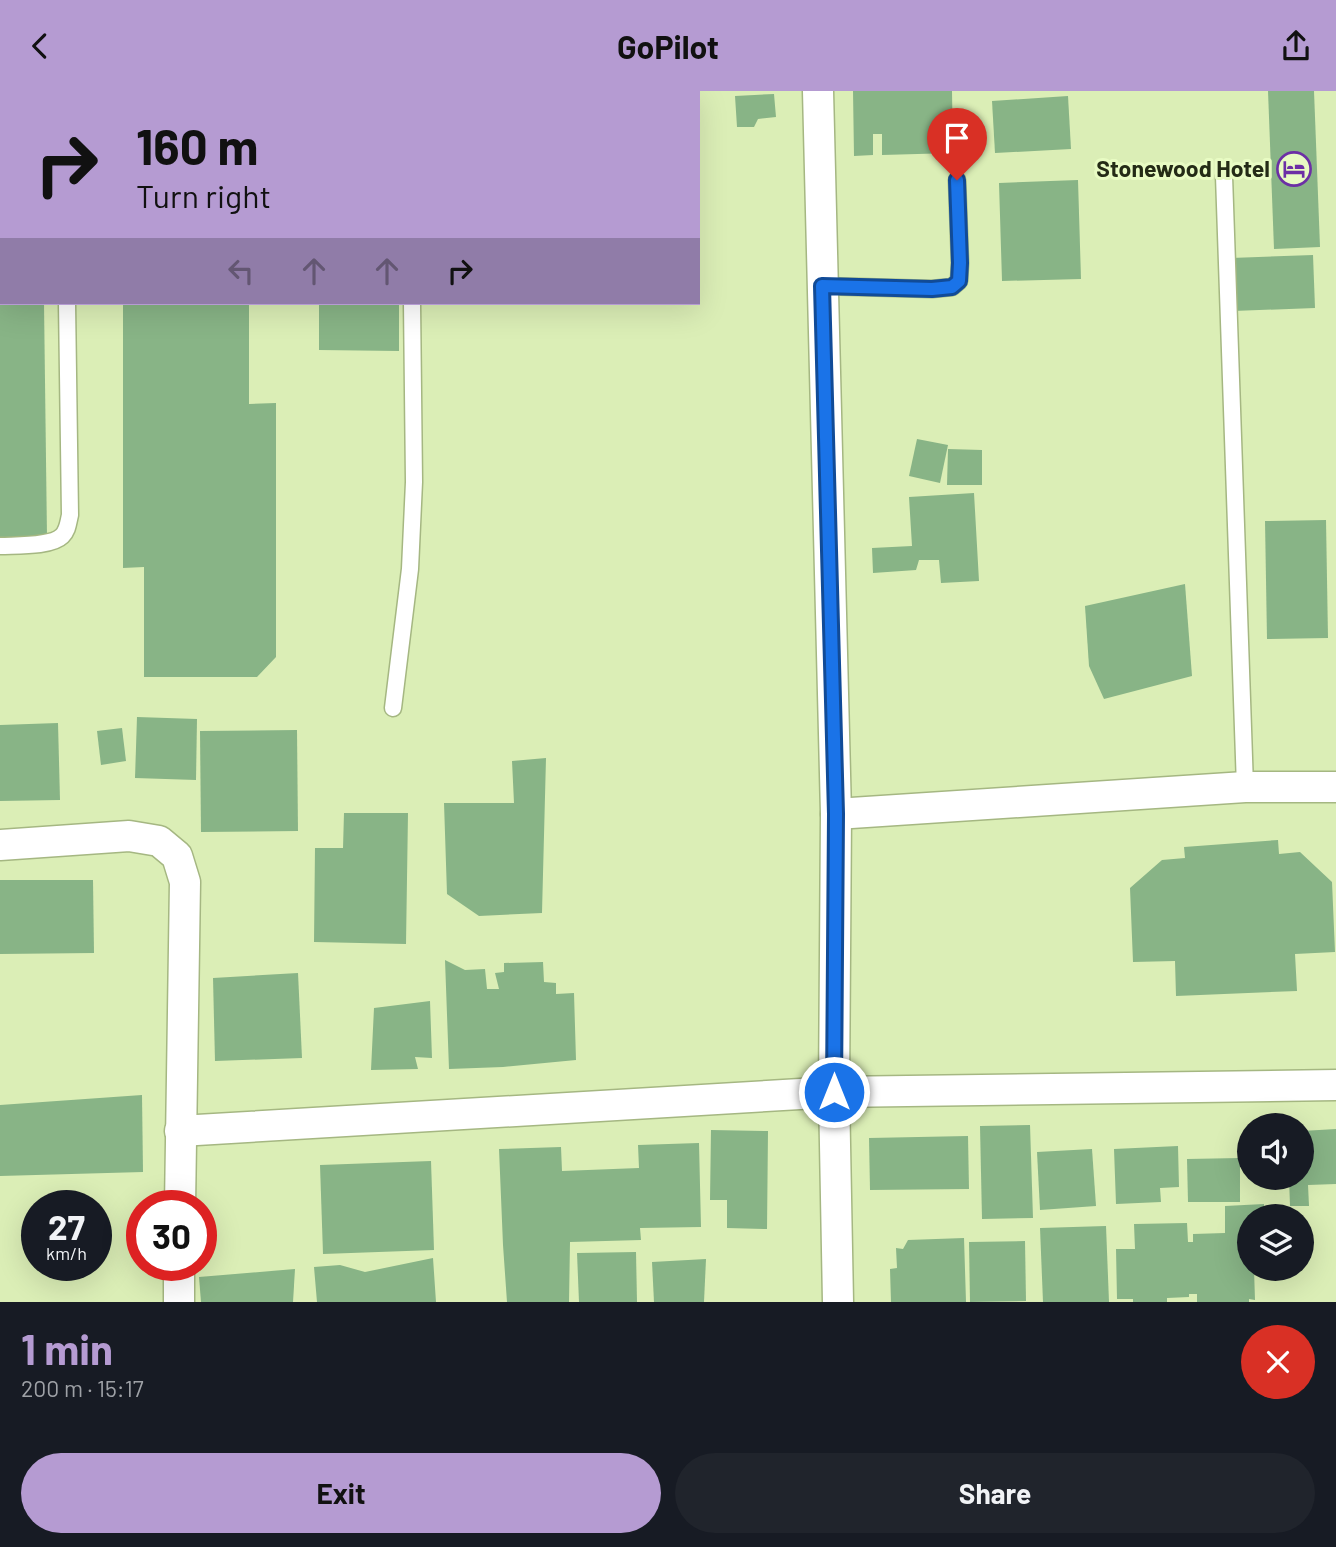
<!DOCTYPE html>
<meta charset="utf-8">
<style>
body{margin:0;font-family:Barlow,sans-serif;background:#20242c;color:#f1f3f6;height:100vh;display:flex;flex-direction:column;font-size:26px;white-space:nowrap}
*{box-sizing:border-box;margin:0}
p{font-size:23px;color:#9ea1a6}
.icon{flex:none;width:38px;height:38px;fill:none;stroke:currentColor;stroke-width:2;stroke-linecap:round;stroke-linejoin:round}
.map{position:relative;height:1211px;overflow:hidden}
.drawer{display:flex;flex-direction:column;background:#171b24;flex:1}
.drawer>*{flex:none}
.guide{position:absolute;left:0px;top:0px;width:700px;height:214px;box-shadow:0 7px 28px #0002;background:#b59bd2;color:#111;overflow:hidden}
.controls{position:absolute;left:1237px;top:1022px;display:grid;gap:14px}
.controls a{display:grid;place-items:center;width:77px;height:77px;border-radius:50%;background:#171b24;box-shadow:0 7px 28px #0002;font-size:35px}
.speed{position:absolute;left:21px;top:1099px;display:flex;gap:14px;font-size:35px;font-weight:700;text-align:center}
.speed>*{display:grid;place-content:center;width:91px;height:91px;border-radius:50%;background:#171b24;box-shadow:0 7px 28px #0002;line-height:1}
.speed small{font-size:18px;font-weight:400}
.speed .limit{border:10px solid #d22;background:#fff;color:#111}
.pin{position:absolute;display:grid;place-items:center;width:60px;height:60px;color:#fff;margin:-72px -30px;border-radius:50% 50% 50% 0;rotate:-45deg;box-shadow:0 0 7px #0007}
.pin .icon{rotate:45deg}
.me{position:absolute;width:77px;margin:-38px;rotate:0deg;stroke-linejoin:round;filter:drop-shadow(0 0 5px #0008)}
.turn{display:flex;align-items:center;gap:24px;height:147px;padding:0 21px;font-size:32px}
.turn .icon{width:91px;height:91px;stroke-width:2.5}
.turn b{display:block;font-size:49px;line-height:60px}
.lanes{display:flex;align-items:center;height:66px;padding:0 21px;background:#0003;justify-content:center;gap:35px;direction:ltr}
.lanes .off{opacity:.35}
.round{display:grid;place-items:center;flex:none;width:74px;height:74px;border-radius:37px;background:#20242c}
.headline{display:flex;align-items:center;justify-content:space-between;height:119px;padding:0 21px}
h1{font-size:42px;font-weight:700;line-height:52px;color:#b59bd2}
.primary-button{display:flex;gap:14px;margin-top:auto;padding:14px 21px}
.primary-button a{flex:1;height:80px;border-radius:42px;background:#b59bd2;color:#111;font-size:28px;font-weight:700;line-height:80px;text-align:center}
.primary-button a+a{background:#20242c;color:#f1f3f6}
header{display:flex;justify-content:space-between;align-items:center;height:91px;padding:0 21px;background:#b59bd2;color:#111;font-size:32px;font-weight:700}
.map>svg:first-child{display:block}
.building{fill:#88b486}
.lines{fill:none;stroke-linecap:round;stroke-linejoin:round}
.service-casing{stroke:#a5b782;stroke-width:19}
.minor-casing{stroke:#a5b782;stroke-width:33}
.service{stroke:#fff;stroke-width:16}
.minor{stroke:#fff;stroke-width:30}
.route-casing{stroke:#114b97;stroke-width:18}
.route{stroke:#1a73e8;stroke-width:12}
.labels{text-anchor:middle;stroke-width:6;stroke-linejoin:round;paint-order:stroke}
.poi-label{font-size:23px;font-weight:bold;fill:#242b16;stroke:#e8fbc3;text-anchor:end}
</style>
<header><svg class="icon" aria-label="back" viewBox="0 0 24 24"><path d="M15 5l-7 7 7 7"/></svg>GoPilot<svg class="icon" aria-label="share" viewBox="0 0 24 24"><path d="M12 15V3M7 8l5-5 5 5M5 13v7h14v-7"/></svg></header>
<div class="map">
<svg width="1336" height="1211" viewBox="0 0 1336 1211">
<rect width="100%" height="100%" fill="#dbeeb6"/>
<g class="building">
<path d="M853 0H952L953 62 882 64V43H873V64L854 65Z"/>
<path d="M1268 0H1314L1320 156 1274 158Z"/>
<path d="M774 3 776 26 758 28 754 36H737L735 5Z"/>
<path d="M1068 5 1071 58 995 62 992 10Z"/>
<path d="M1078 89 1081 188 1002 190 999 92Z"/>
<path d="M1313 164 1315 217 1233 220 1231 167Z"/>
<path d="M0 212H44L47 446H0Z"/>
<path d="M123 212H249V313L276 312V566L257 586H144V476L123 477Z"/>
<path d="M319 212H399V260L319 259Z"/>
<path d="M917 348 948 354 940 392 909 385Z"/>
<path d="M948 358 982 359V394H947Z"/>
<path d="M974 402 979 490 941 492 939 469H919L916 479 873 482 872 457 912 455 909 406Z"/>
<path d="M1326 429 1328 547 1267 548 1265 430Z"/>
<path d="M1185 493 1192 585 1104 608 1089 575 1085 515Z"/>
<path d="M137 626 197 628 196 689 135 687Z"/>
<path d="M58 632 60 709 0 710V634Z"/>
<path d="M122 637 126 670 101 674 97 640Z"/>
<path d="M297 639 298 740 201 741 200 640Z"/>
<path d="M546 667 542 822 479 825 447 803 444 712H514L512 670Z"/>
<path d="M344 722H408L406 853 314 851 315 757H343Z"/>
<path d="M1278 749 1279 763 1300 761 1332 791 1335 861 1295 863 1297 900 1176 905 1175 870 1133 871 1130 797 1162 769 1185 767 1184 756Z"/>
<path d="M0 789H93L94 862 0 863Z"/>
<path d="M445 869 465 879 485 878 487 898H499L495 882 504 881V872L543 871 544 891 556 892V903L574 902 576 969 503 976 449 978Z"/>
<path d="M298 882 302 967 215 970 213 887Z"/>
<path d="M430 910 432 967 415 966 418 978 371 979 374 917Z"/>
<path d="M142 1004 143 1081 0 1085V1014Z"/>
<path d="M1030 1034 1033 1127 982 1128 980 1035Z"/>
<path d="M1336 1038V1093L1308 1094 1309 1115H1290L1289 1087H1302V1040Z"/>
<path d="M711 1039 768 1040 767 1138 727 1137V1109H710Z"/>
<path d="M968 1045 969 1098 870 1099 869 1047Z"/>
<path d="M699 1052 701 1136 640 1137 641 1149 570 1151 569 1211H507L503 1154 499 1058 561 1056 562 1080 639 1077 638 1054Z"/>
<path d="M1178 1055 1179 1096 1160 1097 1161 1111 1116 1113 1114 1058Z"/>
<path d="M1092 1058 1096 1115 1040 1119 1037 1061Z"/>
<path d="M1240 1067V1111H1188L1187 1068Z"/>
<path d="M431 1070 434 1159 323 1163 320 1074Z"/>
<path d="M1264 1113V1125H1250V1178H1254L1255 1209 1249 1208V1211H1197V1203H1189V1206L1167 1207V1211H1133V1208H1117L1116 1158H1135L1134 1133 1187 1132 1188 1151H1193V1143L1225 1142V1115Z"/>
<path d="M1106 1135 1109 1211H1043L1040 1137Z"/>
<path d="M964 1147 966 1211H891L890 1178 897 1177 896 1157 903 1158 908 1149Z"/>
<path d="M1025 1150 1026 1210 970 1211 969 1151Z"/>
<path d="M636 1161 637 1211H579L577 1162Z"/>
<path d="M433 1167 436 1211H317L314 1176 340 1174 365 1181Z"/>
<path d="M706 1168 704 1211H654L652 1171Z"/>
<path d="M295 1178 293 1211H201L199 1186Z"/>
</g>
<g class="lines">
<g class="service-casing">
<g id="service">
<path d="M592 0V2"/>
<path d="M689 0V2"/>
<path d="M416 2V0"/>
<path d="M0 33H2"/>
<path d="M1224 85 1245 696"/>
<path d="M822 195 932 198 952 196 959 190 960 172 957 89"/>
<path d="M0 455C15 454 51 456 62 445 68 439 68 432 70 424L67 212"/>
<path d="M393 617 410 478 414 391 412 212"/>
</g>
</g>
<g class="minor-casing">
<g id="minor">
<path d="M818 0 836 723 834 1001 838 1211"/>
<path d="M836 723 1245 696H1336"/>
<path d="M0 754 129 745 159 750 177 765 185 791 180 1115"/>
<path d="M180 1040 834 1001 1336 994"/>
<path d="M179 1211V1174"/>
</g>
</g>
<use href="#service" class="service"/>
<use href="#minor" class="minor"/>
</g>
<g class="lines">
<g class="route-casing">
<path id="route" d="M834 1001 836 723 822 195 932 198 952 196 959 190 960 172 957 89"/>
</g>
<use href="#route" class="route"/>
</g>
<defs>
<g id="hotel-ring" transform="scale(1.75)"><circle r="9.5" fill="#e8fbc3" stroke="#6c2fa5" stroke-width="1.5"/><path d="M-6-4.5h1.5V1H6V5H4.5V3h-9V5H-6ZM-4 0a1.8 1.8 0 1 1 3.6 0ZM.5 0V-2.5h3Q6-2.5 6 0Z" fill="#6c2fa5"/></g>
</defs>
<g fill-rule="evenodd">
<use href="#hotel-ring" x="1294" y="78"/>
</g>
<g class="labels">
<g class="poi-label">
<text x="1270" y="86">Stonewood Hotel</text>
</g>
</g>
</svg>
<div class="controls">
<a><svg class="icon" aria-label="sound" viewBox="0 0 24 24"><path d="M4 9h4l5-4v14l-5-4H4zM17 9q2 3 0 6"/></svg></a>
<a><svg class="icon" aria-label="layers" viewBox="0 0 24 24"><path d="M12 4l9 5-9 5-9-5zM3 14l9 5 9-5"/></svg></a>
</div>
<div class="speed"><div>27<small>km/h</small></div><div class="limit">30</div></div>
<div class="pin" style="left:957px;top:89px;background:#d93025"><svg class="icon" aria-label="arrive" viewBox="0 0 24 24"><path d="M6 21V4h12l-3 4 3 4H6"/></svg></div>
<svg class="me" style="left:834px;top:1001px" viewBox="-20 -20 40 40"><circle r="17" fill="#1a73e8" stroke="#fff" stroke-width="3"/><path d="M0-11L8 9 0 5-8 9z" fill="#fff"/></svg>
<div class="guide">
<div class="turn"><svg class="icon" aria-label="right" viewBox="0 0 24 24"><path d="M7 20v-9h11M14 6l5 5-5 5"/></svg><div><b>160 m</b>Turn right</div></div>
<div class="lanes"><svg class="icon off" aria-label="left" viewBox="0 0 24 24"><path d="M17 20v-9H6M10 6l-5 5 5 5"/></svg><svg class="icon off" aria-label="ahead" viewBox="0 0 24 24"><path d="M12 20V5M6 11l6-6 6 6"/></svg><svg class="icon off" aria-label="ahead" viewBox="0 0 24 24"><path d="M12 20V5M6 11l6-6 6 6"/></svg><svg class="icon" aria-label="right" viewBox="0 0 24 24"><path d="M7 20v-9h11M14 6l5 5-5 5"/></svg></div>
</div>
</div>
<section class="drawer">
<div class="headline"><div><h1>1 min</h1><p>200 m · 15:17</p></div><a class="round" style="background:#d93025;color:#fff"><svg class="icon" aria-label="close" viewBox="0 0 24 24"><path d="M6 6l12 12M18 6L6 18"/></svg></a></div>
<div class="primary-button"><a>Exit</a><a>Share</a></div>
</section>
